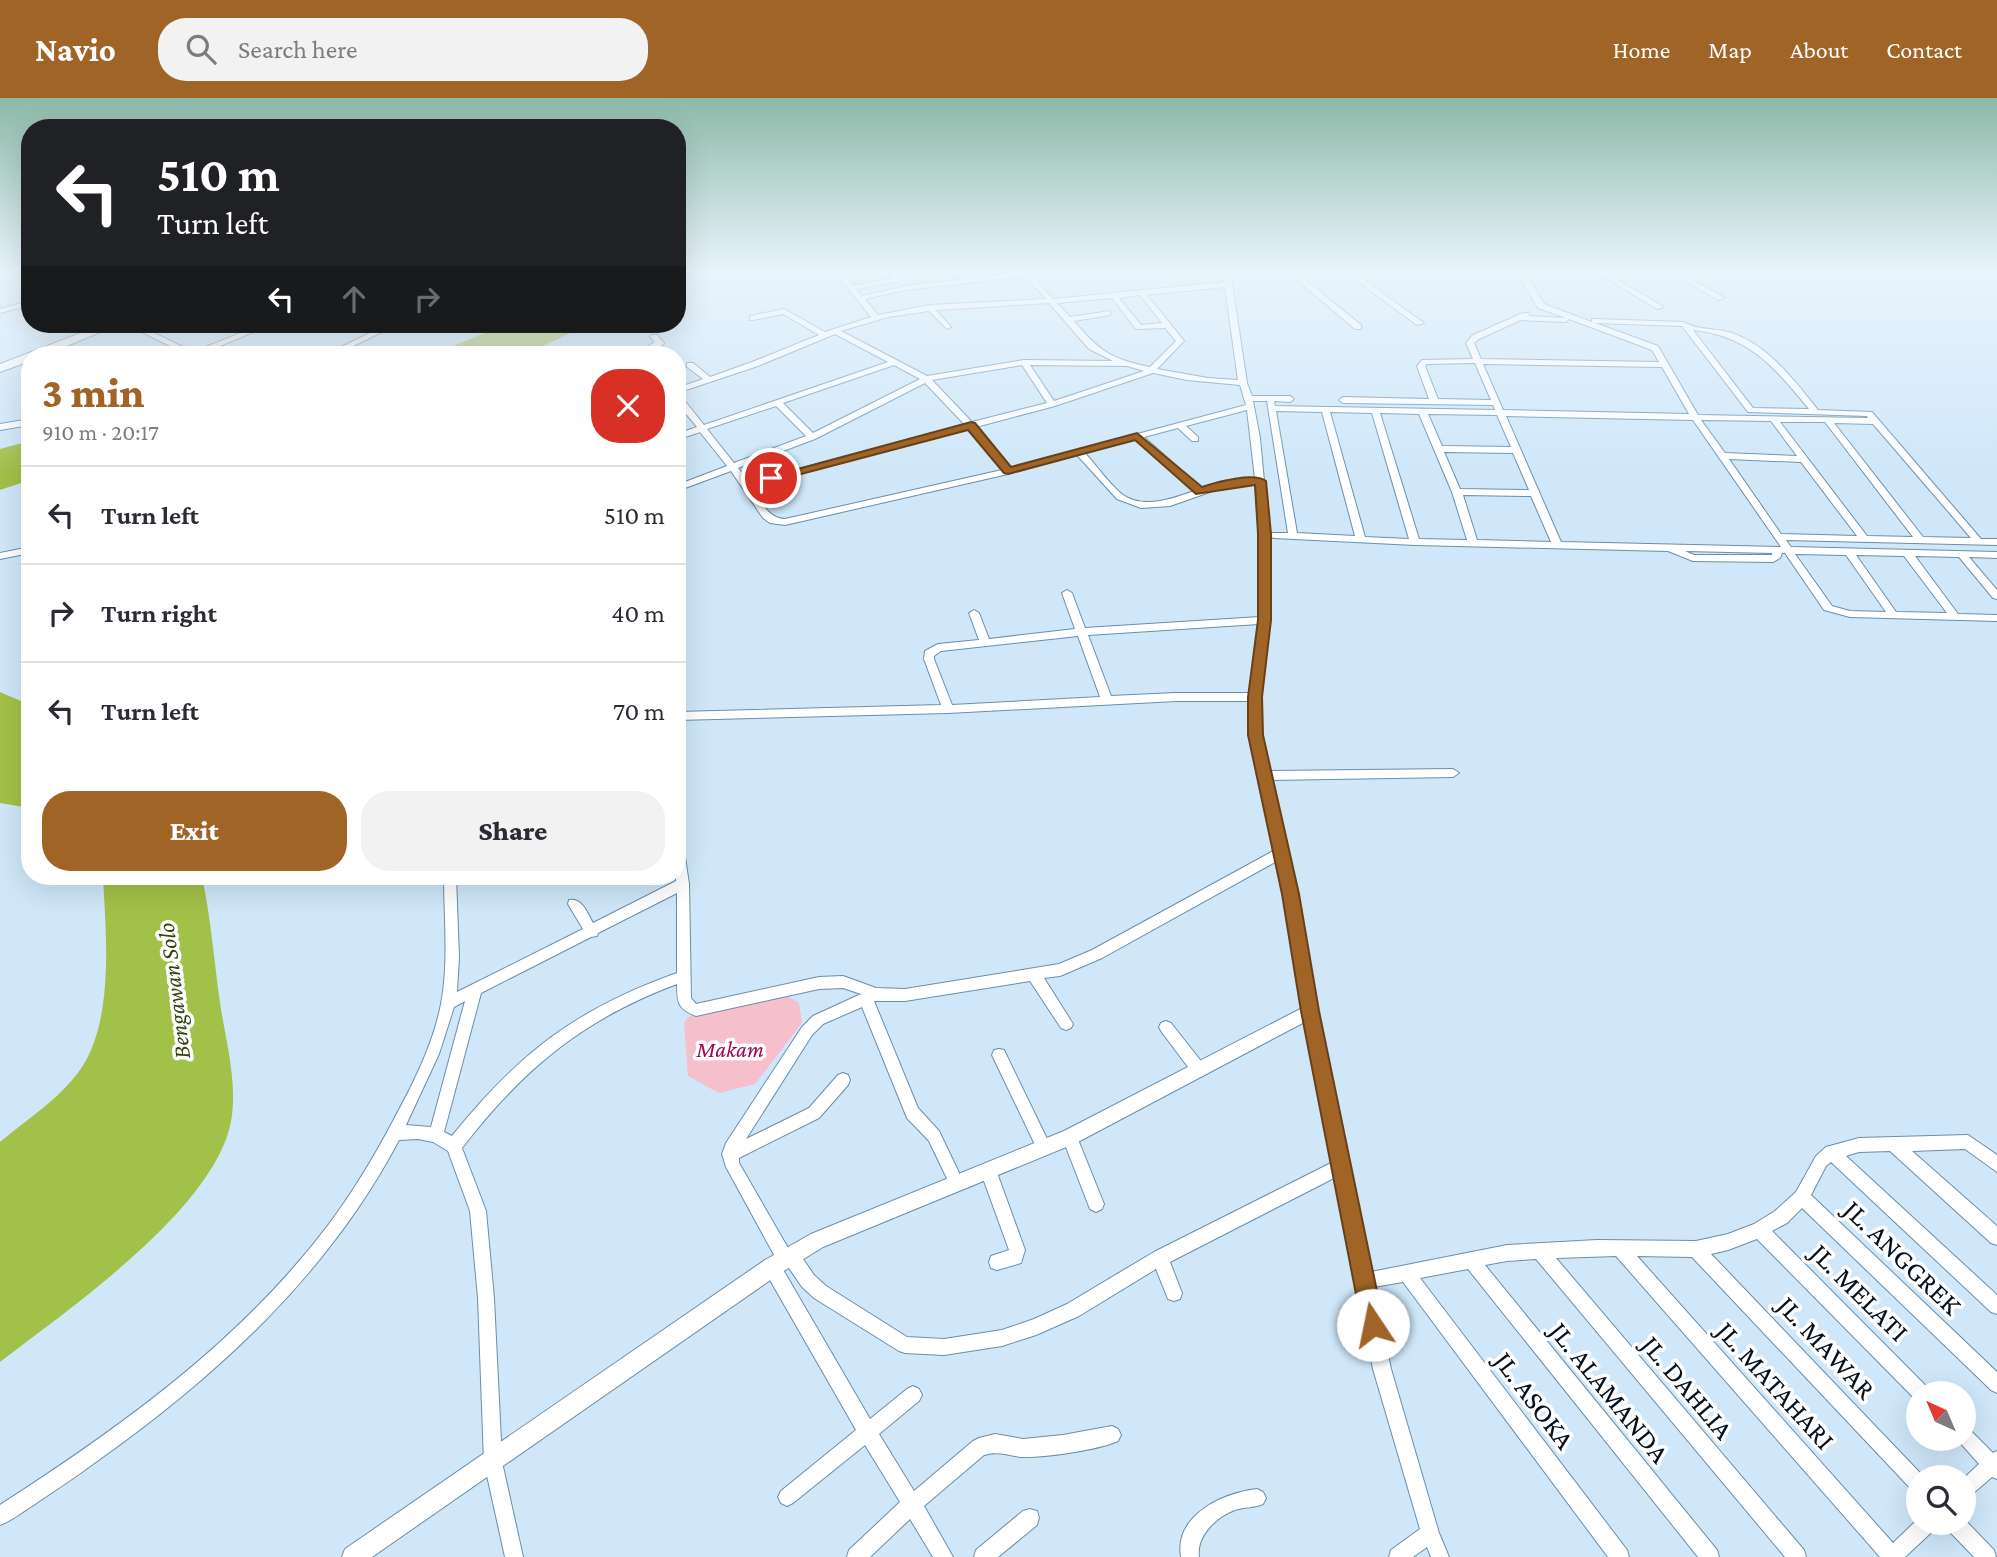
<!DOCTYPE html>
<meta charset="utf-8">
<style>
body{margin:0;font-family:"Crimson Pro",serif;background:#f2f2f3;color:#2b2b33;height:100vh;display:flex;flex-direction:column;font-size:26px;white-space:nowrap}
*{box-sizing:border-box;margin:0}
p{font-size:23px;color:#7c7c81}
.icon{flex:none;width:38px;height:38px;fill:none;stroke:currentColor;stroke-width:2;stroke-linecap:round;stroke-linejoin:round}
.map{position:relative;flex:1;overflow:hidden}
.side{position:absolute;left:21px;top:248px;width:665px;height:539px;display:flex;flex-direction:column;background:#fff;border-radius:28px;box-shadow:0 7px 28px #0002}
.side>*{flex:none}
.guide{position:absolute;left:21px;top:21px;width:665px;height:214px;border-radius:28px;box-shadow:0 7px 28px #0002;background:#202124;color:#fff;overflow:hidden}
.needle{width:46px;rotate:316deg}
.controls{position:absolute;left:1906px;top:1283px;display:grid;gap:14px}
.controls a{display:grid;place-items:center;width:70px;height:70px;border-radius:50%;background:#fff;box-shadow:0 7px 28px #0002;font-size:35px}
.pin{position:absolute;display:grid;place-items:center;width:60px;height:60px;color:#fff;margin:-30px;border:4px solid #fff;border-radius:50%;box-shadow:0 2px 7px #0007}
.me{position:absolute;width:77px;margin:-38px;rotate:349deg;stroke-linejoin:round;filter:drop-shadow(0 0 5px #0008)}
.turn{display:flex;align-items:center;gap:24px;height:147px;padding:0 21px;font-size:32px}
.turn .icon{width:91px;height:91px;stroke-width:2.5}
.turn b{display:block;font-size:49px;line-height:60px}
.lanes{display:flex;align-items:center;height:66px;padding:0 21px;background:#0003;justify-content:center;gap:35px;direction:ltr}
.lanes .off{opacity:.35}
.round{display:grid;place-items:center;flex:none;width:74px;height:74px;border-radius:28px;background:#f2f2f3}
.head{display:flex;align-items:center;justify-content:space-between;height:119px;padding:0 21px}
h1{font-size:42px;font-weight:800;line-height:52px;color:#a06426}
.button{display:flex;gap:14px;margin-top:auto;padding:14px 21px}
.button a{flex:1;height:80px;border-radius:28px;background:#a06426;color:#fff;font-size:28px;font-weight:800;line-height:80px;text-align:center}
.button a+a{background:#f2f2f3;color:#2b2b33}
ul{padding:0;list-style:none}
li{display:flex;align-items:center;gap:21px;height:98px;padding:0 21px;border-top:2px solid #e1e1e2}
li div{flex:1}
li b{display:block;font-size:26px}
li em{font-style:normal}
header{display:flex;align-items:center;gap:42px;box-sizing:border-box;height:98px;padding:0 35px;background:#a06426;color:#fff}
header strong{font-size:33px}
nav{display:flex;gap:38px;margin-inline-start:auto;font-size:24px}
.search{width:490px;height:63px;background:#f2f2f3;display:flex;align-items:center;gap:18px;box-sizing:border-box;padding:0 24px;border-radius:28px;color:#7c7c81;font-size:26px}
.map>svg:first-child{display:block}
.green{fill:#f5bfcc}
.water{fill:#a2c148}
.lines{fill:none;stroke-linecap:round;stroke-linejoin:round}
.minor-casing{stroke:#6a8eab;stroke-width:2}
.tertiary-casing{stroke:#6a8eab;stroke-width:2}
.primary-casing{stroke:#6a8eab;stroke-width:2}
.minor{fill:#fff;fill-rule:evenodd}
.tertiary{fill:#fff;fill-rule:evenodd}
.primary{fill:#fff;fill-rule:evenodd}
.route{fill:#a06426;stroke:#684119;stroke-width:2}
.labels{text-anchor:middle;stroke-width:7;stroke-linejoin:round;paint-order:stroke}
.park-label{font-size:23px;font-style:italic;fill:#a1084f;stroke:#fff}
.water-label{font-size:24px;font-style:italic;fill:#34400f;stroke:#fff}
.near-street-label{font-size:28px;fill:#04111c;stroke:#fff}
</style>
<header>
<strong>Navio</strong>
<div class="search"><svg class="icon" aria-label="search" viewBox="0 0 24 24"><circle cx="10" cy="10" r="6"/><path d="M15 15l6 6"/></svg>Search here</div>
<nav><a>Home</a><a>Map</a><a>About</a><a>Contact</a></nav>
</header>
<div class="map">
<svg width="1997" height="1459" viewBox="0 0 1997 1459">
<rect width="100%" height="100%" fill="#cfe7f9"/>
<path class="green" d="M784 896 799 905 802 925 755 986 719 995 688 978 684 925 688 919Z"/>
<g class="water">
<path d="M506 226H590L523 257H432Z"/>
<path d="M30 343V382L0 392V351Z"/>
<path d="M0 594 30 607V710L0 705Z"/>
<path d="M103 779H202C211 820 214 863 220 905 226 945 240 992 229 1032 205 1117 69 1211 0 1264V1044C24 1024 53 1005 73 981 116 933 106 839 103 779Z"/>
</g>
<g class="lines">
<g class="minor-casing">
<g id="minor">
<path d="M833 172 841 174 869 172 845 178 853 188 893 180 888 172H896L901 181 900 183 856 191 862 198 906 188 1022 174 1021 172H1065L1033 178 1053 201 1224 184 1222 172H1230L1247 285 1252 298H1290L1294 301 1290 304 1274 303 1275 308 1495 312 1493 307 1343 305 1339 302 1343 299 1429 301 1417 268 1422 262 1473 261 1466 245 1473 237 1523 215H1529V218L1566 220 1538 210 1516 172H1524L1544 206 1592 224V221H1595L1684 224C1696 232 1717 230 1732 235 1769 248 1794 282 1818 312L1872 314 1981 441H1997V447L1786 442 1791 449 1997 454V460L1969 459 1997 492V501L1993 500 1959 459 1915 458 1958 516 1997 517V523L1850 519 1824 512 1785 455H1782L1780 460 1773 464 1693 463 1668 453 1415 447 1274 440 1271 439V435H1288L1267 303H1253L1260 340 1269 436 1270 522 1261 599V637L1269 673 1453 671 1459 675 1453 679 1271 682 1297 796 1317 913 1371 1174 1507 1147 1597 1142 1696 1143 1728 1136 1754 1126 1775 1113 1796 1094 1816 1058 1826 1049 1859 1040 1968 1037 1997 1057V1074L1965 1051 1912 1053 1997 1128V1147L1991 1145 1890 1053 1859 1054 1846 1058 1997 1197V1216L1991 1214 1831 1064 1826 1068 1811 1097 1997 1274V1295L1991 1292 1802 1110 1787 1125 1772 1133 1927 1289 1930 1295H1918V1302L1915 1301 1757 1141 1728 1152 1711 1156 1924 1379H1918V1395L1912 1392 1692 1159 1637 1158 1893 1445 1918 1421V1424H1937L1935 1431 1905 1459H1880L1616 1158 1556 1160 1804 1452 1806 1459H1785L1536 1161 1507 1163 1485 1167 1717 1452 1719 1459H1698L1468 1171 1420 1180 1627 1452 1629 1459H1608L1403 1184 1374 1189 1391 1271 1439 1435 1449 1459H1431L1427 1449 1413 1459H1389L1391 1452 1420 1431 1373 1271 1336 1079 1170 1164 1182 1195 1180 1201 1174 1203 1168 1201 1156 1171 1079 1218 1036 1237 1002 1248 944 1257 905 1255 899 1253 814 1200 802 1189 787 1167 779 1166 726 1069 722 1056 726 1045 802 929 813 918 861 896 843 890 819 891 696 918C678 911 677 905 677 886 583 921 523 971 462 1050L486 1113 494 1200 502 1364 523 1459H505L484 1364 478 1200 470 1113 448 1053 433 1044 418 1041 399 1042C328 1177 216 1279 93 1366 73 1381 52 1394 32 1408 21 1415 11 1423 0 1427V1407C121 1329 241 1243 329 1126 353 1094 374 1059 393 1023 413 986 433 947 441 906 449 864 444 821 444 779H456L459 859 457 894 583 831 568 806 569 802C582 799 588 816 593 825L676 783 677 730 681 732 689 786 691 900 696 906 819 879 843 878 876 890 905 891 1059 866 1092 852 1275 752 1249 637V603H1176L948 615 677 622V614L941 607 924 561 925 553 938 546 979 542 969 515 974 512 979 515 989 541 1075 531 1062 495 1067 492 1072 495 1085 530 1260 519 1259 436 1255 386 1224 389 1170 408 1141 410 1117 401 1077 357 1008 376 785 427 770 425 763 420 731 373 677 393V387L727 368 700 334 677 342V336L697 329 677 305V297H680L704 327 888 264 835 236 758 268 677 295V290L703 281 687 269V265H693L710 279 752 264 819 237 783 216 753 222H750V218L784 211 825 234 871 219ZM1026 178 1046 201 930 207 878 217 865 201 906 192ZM1225 189 1238 282 1208 280 1157 271 1184 243 1147 197ZM1140 197 1162 225 1141 227 1119 200ZM1112 200 1136 231 1165 230 1176 243 1150 269C1111 261 1099 253 1074 223L1110 217V213L1070 219 1057 205ZM1049 205 1089 251 1113 263 1024 262 927 278 841 233 888 219 929 213 947 231 951 229 936 212ZM1569 221 1652 252 1659 264 1481 261 1474 245 1479 241 1521 222 1566 224ZM1595 225 1682 228 1748 314 1867 318 1868 320 1698 317 1658 248ZM1693 232C1750 238 1775 270 1809 311L1753 310ZM1475 265 1491 302 1438 301 1425 268 1427 266ZM1483 266 1662 269 1689 316 1503 312ZM894 267 920 281 813 335 783 305ZM1022 267 1047 305 972 324 932 282ZM1030 267 1127 268 1144 273 1054 303ZM1153 275 1187 282 1240 287 1246 307 1010 370 976 329 1055 308ZM925 285 965 327 749 384 738 370 815 341ZM776 308 806 338 734 365 707 331ZM1247 312 1255 381 1223 383 1202 391 1144 339 1178 330 1192 343H1198V339L1186 328ZM1276 313 1322 314 1355 438 1297 435ZM1330 314 1372 315 1409 441 1365 439ZM1380 315 1419 316 1452 394 1467 442 1419 441ZM1428 316 1497 317 1511 349 1442 348ZM1506 318 1693 322 1781 449 1561 444ZM1701 322 1771 323 1797 358 1725 355ZM1780 324H1825L1913 439 1867 438ZM1834 325 1873 326 1971 440 1923 439ZM969 331 1002 372 785 421C767 420 761 403 752 388ZM1136 342 1194 393C1172 401 1144 411 1123 397 1112 389 1095 366 1085 355ZM1444 354 1513 355 1529 392 1460 391ZM1729 361 1801 364 1857 438 1781 436ZM1463 397 1531 398 1551 444 1477 442ZM1685 453 1772 455V457H1694ZM1795 456 1846 457 1886 514 1850 513 1832 508ZM1856 457 1904 458 1947 515 1896 514ZM1259 526 1250 595H1176L1111 598 1088 537ZM1078 538 1100 599 952 607 934 561V558L941 553ZM1277 763 1285 796 1303 913 1333 1064 1154 1154 1067 1206 1034 1221 1002 1232 944 1241 907 1239 826 1188 814 1177 796 1151 788 1150 739 1065V1060L819 1020 848 987 850 982 848 977 843 975 838 977 809 1010 746 1041 812 937 823 926 862 909 907 1020 929 1043 951 1089 956 1092 961 1089 964 1084 961 1079 939 1033 918 1010 874 903H905L1030 883 1061 930 1066 932 1071 930 1073 926 1044 880 1060 878 1102 860ZM677 795V875C576 911 519 955 452 1038L444 1034 481 895 591 839 597 838 598 835ZM465 903 431 1029 406 1027 439 956 454 909Z"/>
<path d="M1285 172H1293L1361 227V231H1355Z"/>
<path d="M1342 172H1350L1424 225 1417 227Z"/>
<path d="M1593 172H1601L1664 209 1657 211Z"/>
<path d="M1665 172H1674L1725 200 1718 202Z"/>
<path d="M30 203V207L0 215V211Z"/>
<path d="M126 226H136L193 254 263 226H273L198 257H188Z"/>
<path d="M388 226H398L335 257H325Z"/>
<path d="M651 237H657L664 245 663 247 643 257H633L655 244 650 239Z"/>
<path d="M30 321V327L0 332V326Z"/>
<path d="M30 449V455L0 461V455Z"/>
<path d="M1166 923 1171 925 1204 967 1206 972 1204 977 1199 979 1194 977 1161 933 1159 929 1161 925Z"/>
<path d="M999 951 1004 952 1049 1045 1052 1050 1049 1055 1044 1057 1039 1055 992 957 994 952Z"/>
<path d="M1070 1032 1075 1034 1104 1106 1102 1111 1096 1114 1090 1111 1062 1039 1065 1034Z"/>
<path d="M988 1065 993 1067 996 1072 1025 1152 1021 1165 997 1172 991 1170 989 1164 991 1158 1009 1152 980 1072 983 1067Z"/>
<path d="M772 1161 778 1163 870 1321 907 1291 913 1288 919 1291 922 1297 919 1303 879 1336 914 1393 973 1343 979 1340 995 1336 1023 1341 1063 1337 1112 1328 1118 1331 1121 1337 1118 1343C1098 1352 1043 1360 1021 1359 1007 1357 997 1353 984 1357L924 1408 953 1459H933L910 1421 870 1459H847L849 1452 900 1404 865 1347 793 1405 787 1408 781 1405 778 1399 781 1393 856 1332 766 1175 764 1169 766 1163Z"/>
<path d="M1964 1329 1970 1332 1993 1355 1997 1353V1381L1992 1379 1970 1398 1964 1401V1380L1979 1366 1956 1340H1964Z"/>
<path d="M1257 1391 1263 1394 1266 1400 1263 1406C1254 1410 1244 1409 1235 1412 1216 1419 1196 1438 1199 1459H1181C1174 1417 1223 1395 1257 1391Z"/>
<path d="M1030 1411 1037 1413 1039 1420 1037 1427 998 1459H974L976 1452 1023 1413Z"/>
<path d="M1964 1421 1994 1452 1996 1459H1974L1947 1431 1945 1424H1964Z"/>
</g>
</g>
<g class="tertiary-casing">
<path id="tertiary" d="M1310 906 1316 908 1318 913 1316 918 1076 1045 823 1149 779 1176 372 1459H342L345 1451 765 1162 811 1136 1064 1033Z"/>
</g>
<g class="primary-casing">
<path id="primary" d="M104 226H120L45 257H30V263L0 274V266Z"/>
</g>
<use href="#minor" class="minor"/>
<use href="#tertiary" class="tertiary"/>
<use href="#primary" class="primary"/>
</g>
<linearGradient id="sky" x2="0" y2="1"><stop stop-color="#8cb9a8"/><stop offset="0.46" stop-color="#e9f4fc"/><stop offset="1" stop-color="#e9f4fc" stop-opacity="0"/></linearGradient>
<rect width="1997" height="376" fill="url(#sky)"/>
<path class="route" d="M971 324 975 325 1011 369 1137 335 1202 389C1217 384 1254 374 1266 383L1271 436V522L1262 599 1263 637 1299 796 1319 913 1384 1227 1381 1234 1373 1238 1365 1234 1362 1227 1301 913 1282 796 1248 637V599L1258 522V436L1255 387 1196 396 1135 342 1008 376 1004 375 968 332 771 384 765 380Z"/>
<g class="labels">
<g class="park-label">
<text x="730" y="959">Makam</text>
</g>
<g class="water-label">
<text transform="translate(174 893) rotate(-97)" y="8">Bengawan Solo</text>
</g>
<g class="near-street-label">
<text transform="translate(1903 1159) rotate(44)" y="10">JL. ANGGREK</text>
<text transform="translate(1860 1194) rotate(45)" y="10">JL. MELATI</text>
<text transform="translate(1827 1249) rotate(47)" y="10">JL. MAWAR</text>
<text transform="translate(1776 1287) rotate(48)" y="10">JL. MATAHARI</text>
<text transform="translate(1688 1289) rotate(50)" y="10">JL. DAHLIA</text>
<text transform="translate(1610 1294) rotate(51)" y="10">JL. ALAMANDA</text>
<text transform="translate(1535 1302) rotate(53)" y="10">JL. ASOKA</text>
</g>
</g>
</svg>
<div class="controls">
<a><svg class="needle" viewBox="-14 -14 28 28"><path d="M0-13l5 13h-10z" fill="#e53935"/><path d="M0 13l5-13h-10z" fill="#7c7c81"/></svg></a>
<a><svg class="icon" aria-label="search" viewBox="0 0 24 24"><circle cx="10" cy="10" r="6"/><path d="M15 15l6 6"/></svg></a>
</div>
<div class="pin" style="left:771px;top:380px;background:#d93025"><svg class="icon" aria-label="arrive" viewBox="0 0 24 24"><path d="M6 21V4h12l-3 4 3 4H6"/></svg></div>
<svg class="me" style="left:1373px;top:1227px" viewBox="-20 -20 40 40"><circle r="19" fill="#fff"/><path d="M0-13L10 11 0 6-10 11z" fill="#a06426"/></svg>
<div class="guide">
<div class="turn"><svg class="icon" aria-label="left" viewBox="0 0 24 24"><path d="M17 20v-9H6M10 6l-5 5 5 5"/></svg><div><b>510 m</b>Turn left</div></div>
<div class="lanes"><svg class="icon" aria-label="left" viewBox="0 0 24 24"><path d="M17 20v-9H6M10 6l-5 5 5 5"/></svg><svg class="icon off" aria-label="ahead" viewBox="0 0 24 24"><path d="M12 20V5M6 11l6-6 6 6"/></svg><svg class="icon off" aria-label="right" viewBox="0 0 24 24"><path d="M7 20v-9h11M14 6l5 5-5 5"/></svg></div>
</div>
<section class="side">
<div class="head"><div><h1>3 min</h1><p>910 m · 20:17</p></div><a class="round" style="background:#d93025;color:#fff"><svg class="icon" aria-label="close" viewBox="0 0 24 24"><path d="M6 6l12 12M18 6L6 18"/></svg></a></div>
<ul>
<li><svg class="icon" aria-label="left" viewBox="0 0 24 24"><path d="M17 20v-9H6M10 6l-5 5 5 5"/></svg><div><b>Turn left</b></div><em>510 m</em></li>
<li><svg class="icon" aria-label="right" viewBox="0 0 24 24"><path d="M7 20v-9h11M14 6l5 5-5 5"/></svg><div><b>Turn right</b></div><em>40 m</em></li>
<li><svg class="icon" aria-label="left" viewBox="0 0 24 24"><path d="M17 20v-9H6M10 6l-5 5 5 5"/></svg><div><b>Turn left</b></div><em>70 m</em></li>
</ul>
<div class="button"><a>Exit</a><a>Share</a></div>
</section>
</div>
